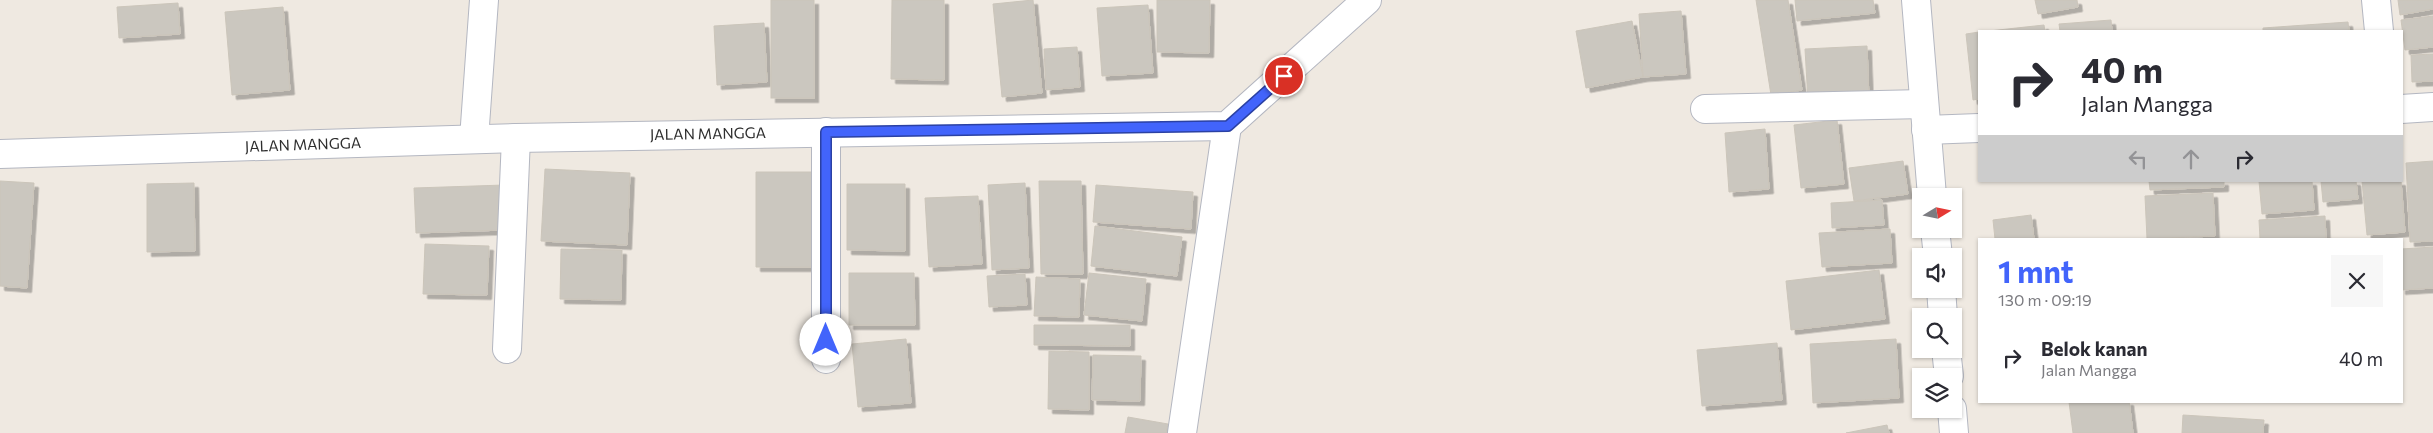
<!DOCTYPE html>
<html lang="id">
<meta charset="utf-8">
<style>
body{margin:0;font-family:Commissioner,sans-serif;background:#f7f7f7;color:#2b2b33;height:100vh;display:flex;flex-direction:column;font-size:19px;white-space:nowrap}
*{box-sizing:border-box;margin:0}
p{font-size:16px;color:#7c7c81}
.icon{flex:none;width:28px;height:28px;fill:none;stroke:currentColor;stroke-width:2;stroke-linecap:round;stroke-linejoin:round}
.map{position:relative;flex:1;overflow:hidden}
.panel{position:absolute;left:1978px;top:238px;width:425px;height:165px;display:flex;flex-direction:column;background:#fff;border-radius:0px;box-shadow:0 1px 4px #0004}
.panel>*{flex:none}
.top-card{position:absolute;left:1978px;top:30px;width:425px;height:152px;border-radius:0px;box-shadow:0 1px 4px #0004;background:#fff;color:#2b2b33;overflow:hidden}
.needle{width:32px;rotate:80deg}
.buttons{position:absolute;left:1912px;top:188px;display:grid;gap:10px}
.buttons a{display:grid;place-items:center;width:50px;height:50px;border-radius:0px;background:#fff;box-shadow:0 1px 4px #0004;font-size:25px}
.pin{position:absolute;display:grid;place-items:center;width:42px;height:42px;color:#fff;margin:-21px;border:2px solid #fff;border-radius:50%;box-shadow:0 1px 5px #0007}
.me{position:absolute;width:55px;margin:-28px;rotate:0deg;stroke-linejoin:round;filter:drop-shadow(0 0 4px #0008)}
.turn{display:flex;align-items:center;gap:18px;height:105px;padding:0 20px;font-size:22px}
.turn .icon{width:65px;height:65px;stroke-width:2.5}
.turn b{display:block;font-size:35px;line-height:42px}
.lanes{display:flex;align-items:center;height:48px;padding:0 20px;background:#0003;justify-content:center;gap:25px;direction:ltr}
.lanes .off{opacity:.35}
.round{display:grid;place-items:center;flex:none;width:52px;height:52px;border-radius:0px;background:#f7f7f7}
.head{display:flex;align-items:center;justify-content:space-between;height:85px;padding:0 20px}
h1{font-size:30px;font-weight:700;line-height:38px;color:#4264fb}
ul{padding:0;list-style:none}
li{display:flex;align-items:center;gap:15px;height:70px;padding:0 20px}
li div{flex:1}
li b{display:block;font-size:19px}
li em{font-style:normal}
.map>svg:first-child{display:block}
.building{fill:#cbc7bf;stroke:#cbc5ba;filter:url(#shadow)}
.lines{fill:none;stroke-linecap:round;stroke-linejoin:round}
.minor-casing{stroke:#b4b7c1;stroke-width:30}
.minor{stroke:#fff;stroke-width:28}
.route-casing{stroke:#2b41a3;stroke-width:12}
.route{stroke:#4264fb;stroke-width:9}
.labels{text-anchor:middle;stroke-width:4;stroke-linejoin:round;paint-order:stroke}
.street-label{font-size:15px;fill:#2e2e2e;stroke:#fff}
</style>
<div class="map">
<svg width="2433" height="433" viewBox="0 0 2433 433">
<defs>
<filter id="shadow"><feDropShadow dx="4.5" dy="4.5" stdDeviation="0" flood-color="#0004"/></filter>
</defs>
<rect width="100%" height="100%" fill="#efe9e1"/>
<g class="building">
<rect x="771" y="0" width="43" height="98"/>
<path d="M892 0H944V80L891 79Z"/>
<path d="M1033 0 1042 93 1002 97 993 4Z"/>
<path d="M1157 0H1210L1209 53 1157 52Z"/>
<path d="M1756 0H1788L1802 90 1771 95Z"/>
<path d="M1795 0H1873L1875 13 1797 21Z"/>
<path d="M2035 0H2077L2078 7 2038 14Z"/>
<path d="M2398 0H2433V9L2400 15Z"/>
<path d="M178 3 180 34 119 38 117 7Z"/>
<path d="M1148 5 1153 73 1102 76 1097 8Z"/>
<path d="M283 7 290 90 232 95 225 12Z"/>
<path d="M1681 11 1686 74 1643 77 1639 14Z"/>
<path d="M2433 16V47L2405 50 2401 20Z"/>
<path d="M2111 20 2112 31H2060L2059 24Z"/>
<path d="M1632 21 1643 77 1586 88 1576 31Z"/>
<path d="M2348 22 2349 31H2263V28Z"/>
<path d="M764 23 767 82 717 85 714 26Z"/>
<path d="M2044 25 2045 31H1989Z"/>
<path d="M1979 32V99L1973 100 1966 34Z"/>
<path d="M1867 46 1869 99 1808 101 1805 49Z"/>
<path d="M1077 47 1080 87 1046 90 1044 49Z"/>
<path d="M2433 54V81L2412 82 2411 55Z"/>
<path d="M1837 120 1844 184 1801 188 1794 125Z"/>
<path d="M1765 129 1769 189 1729 192 1725 133Z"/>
<path d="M1903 161 1908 194 1854 201 1849 168Z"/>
<path d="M2433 161V241L2410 242 2406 163Z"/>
<path d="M545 169 630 173 627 245 541 241Z"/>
<path d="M756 172H821L820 267H756Z"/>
<path d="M0 181 34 183 27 288 0 286Z"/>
<path d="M1039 181H1081L1083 274H1041Z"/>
<path d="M2149 181H2224V187L2150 190Z"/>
<path d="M2259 181H2312L2314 210 2262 214Z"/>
<path d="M2321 181H2356L2358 199 2323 202Z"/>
<path d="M2362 181H2401L2405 232 2367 235Z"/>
<path d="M194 183 195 251 147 252V184Z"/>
<path d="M1025 183 1029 268 992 270 988 185Z"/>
<path d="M847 184H905V251L847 250Z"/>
<path d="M504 185 505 230 416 233 414 188Z"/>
<path d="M1096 185 1193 192 1191 229 1093 222Z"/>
<path d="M2213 193 2215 236 2147 239 2145 196Z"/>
<path d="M978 196 982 264 929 267 925 198Z"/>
<path d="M1882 200 1884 225 1832 228 1831 203Z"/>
<path d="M2031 215 2034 239H1995L1993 220Z"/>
<path d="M2325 216 2326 239H2260L2259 220Z"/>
<path d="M1095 226 1182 237 1177 276 1091 266Z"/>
<path d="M1890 229 1892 263 1822 267 1819 233Z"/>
<path d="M425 244 489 246 487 295 423 294Z"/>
<path d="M2433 247V288L2401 290V249Z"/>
<path d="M561 249 622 250 621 300 560 299Z"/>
<path d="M1879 270 1885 319 1791 330 1786 281Z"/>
<path d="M849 273H914L915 325H849Z"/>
<path d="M1089 273 1146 279 1142 321 1084 315Z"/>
<path d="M1025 274 1027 305 989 307 987 276Z"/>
<path d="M1036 277 1080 279 1079 317 1034 316Z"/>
<path d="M1034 325H1130V346L1034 345Z"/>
<path d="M906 339 911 403 858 407 852 344Z"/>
<path d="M1896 339 1899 398 1813 403 1810 344Z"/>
<path d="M1777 343 1782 400 1702 406 1697 350Z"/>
<path d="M1049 351 1089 352V410L1048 409Z"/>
<path d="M1093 355 1141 356 1140 401 1092 400Z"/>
<path d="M2129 401 2133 433H2073L2069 402Z"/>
<path d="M2183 415 2264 420 2263 433H2182Z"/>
<path d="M1128 417 1168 424 1166 433H1125Z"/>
<path d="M1887 425 1889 433H1846Z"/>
</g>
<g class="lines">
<g class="minor-casing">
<g id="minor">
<path d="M1916 0 1932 196"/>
<path d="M2376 0 2379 31"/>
<path d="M1705 109 1924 104"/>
<path d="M2401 109 2433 107"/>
<path d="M1926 130 1979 128"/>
<path d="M474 139 484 0"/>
<path d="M0 154 516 138 1227 126 1367 0"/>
<path d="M1935 229 1938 256"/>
<path d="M1941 289 1943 316"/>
<path d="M507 349 516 138"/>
<path d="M1946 349 1949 376"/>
<path d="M826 359V132"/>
<path d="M1952 409 1954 433"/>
<path d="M1182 433 1227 126"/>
</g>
</g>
<use href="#minor" class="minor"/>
</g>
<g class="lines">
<g class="route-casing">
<path id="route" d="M826 340V132L1228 126 1284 76"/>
</g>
<use href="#route" class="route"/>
</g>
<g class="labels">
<g class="street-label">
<text transform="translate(708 134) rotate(-1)" y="5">JALAN MANGGA</text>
<text transform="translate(303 145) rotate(-2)" y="5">JALAN MANGGA</text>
</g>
</g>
</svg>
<div class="buttons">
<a><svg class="needle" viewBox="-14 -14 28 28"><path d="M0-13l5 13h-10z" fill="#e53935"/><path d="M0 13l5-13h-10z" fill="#7c7c81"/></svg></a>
<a><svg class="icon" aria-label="sound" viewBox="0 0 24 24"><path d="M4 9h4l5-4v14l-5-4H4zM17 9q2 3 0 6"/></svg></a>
<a><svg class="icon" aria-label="search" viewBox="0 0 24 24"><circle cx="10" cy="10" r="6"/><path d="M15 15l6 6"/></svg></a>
<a><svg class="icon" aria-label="layers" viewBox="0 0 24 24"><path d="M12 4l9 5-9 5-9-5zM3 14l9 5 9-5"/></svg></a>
</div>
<div class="pin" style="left:1284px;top:76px;background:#d93025"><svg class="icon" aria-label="arrive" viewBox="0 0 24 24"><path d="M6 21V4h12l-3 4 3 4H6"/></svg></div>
<svg class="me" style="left:826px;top:340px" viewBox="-20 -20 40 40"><circle r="19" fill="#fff"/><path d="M0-13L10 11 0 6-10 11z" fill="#4264fb"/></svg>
<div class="top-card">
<div class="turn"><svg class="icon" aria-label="right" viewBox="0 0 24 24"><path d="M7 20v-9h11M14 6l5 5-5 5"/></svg><div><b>40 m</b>Jalan Mangga</div></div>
<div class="lanes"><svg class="icon off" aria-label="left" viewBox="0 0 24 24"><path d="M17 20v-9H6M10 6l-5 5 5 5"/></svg><svg class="icon off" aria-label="ahead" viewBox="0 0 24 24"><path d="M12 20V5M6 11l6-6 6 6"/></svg><svg class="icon" aria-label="right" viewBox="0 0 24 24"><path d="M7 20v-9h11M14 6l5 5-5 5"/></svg></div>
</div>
<section class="panel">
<div class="head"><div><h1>1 mnt</h1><p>130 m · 09:19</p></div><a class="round"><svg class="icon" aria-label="close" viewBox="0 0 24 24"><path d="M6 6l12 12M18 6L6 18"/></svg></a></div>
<ul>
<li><svg class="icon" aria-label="right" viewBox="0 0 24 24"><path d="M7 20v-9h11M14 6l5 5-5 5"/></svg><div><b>Belok kanan</b><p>Jalan Mangga</p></div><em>40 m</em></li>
</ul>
</section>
</div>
